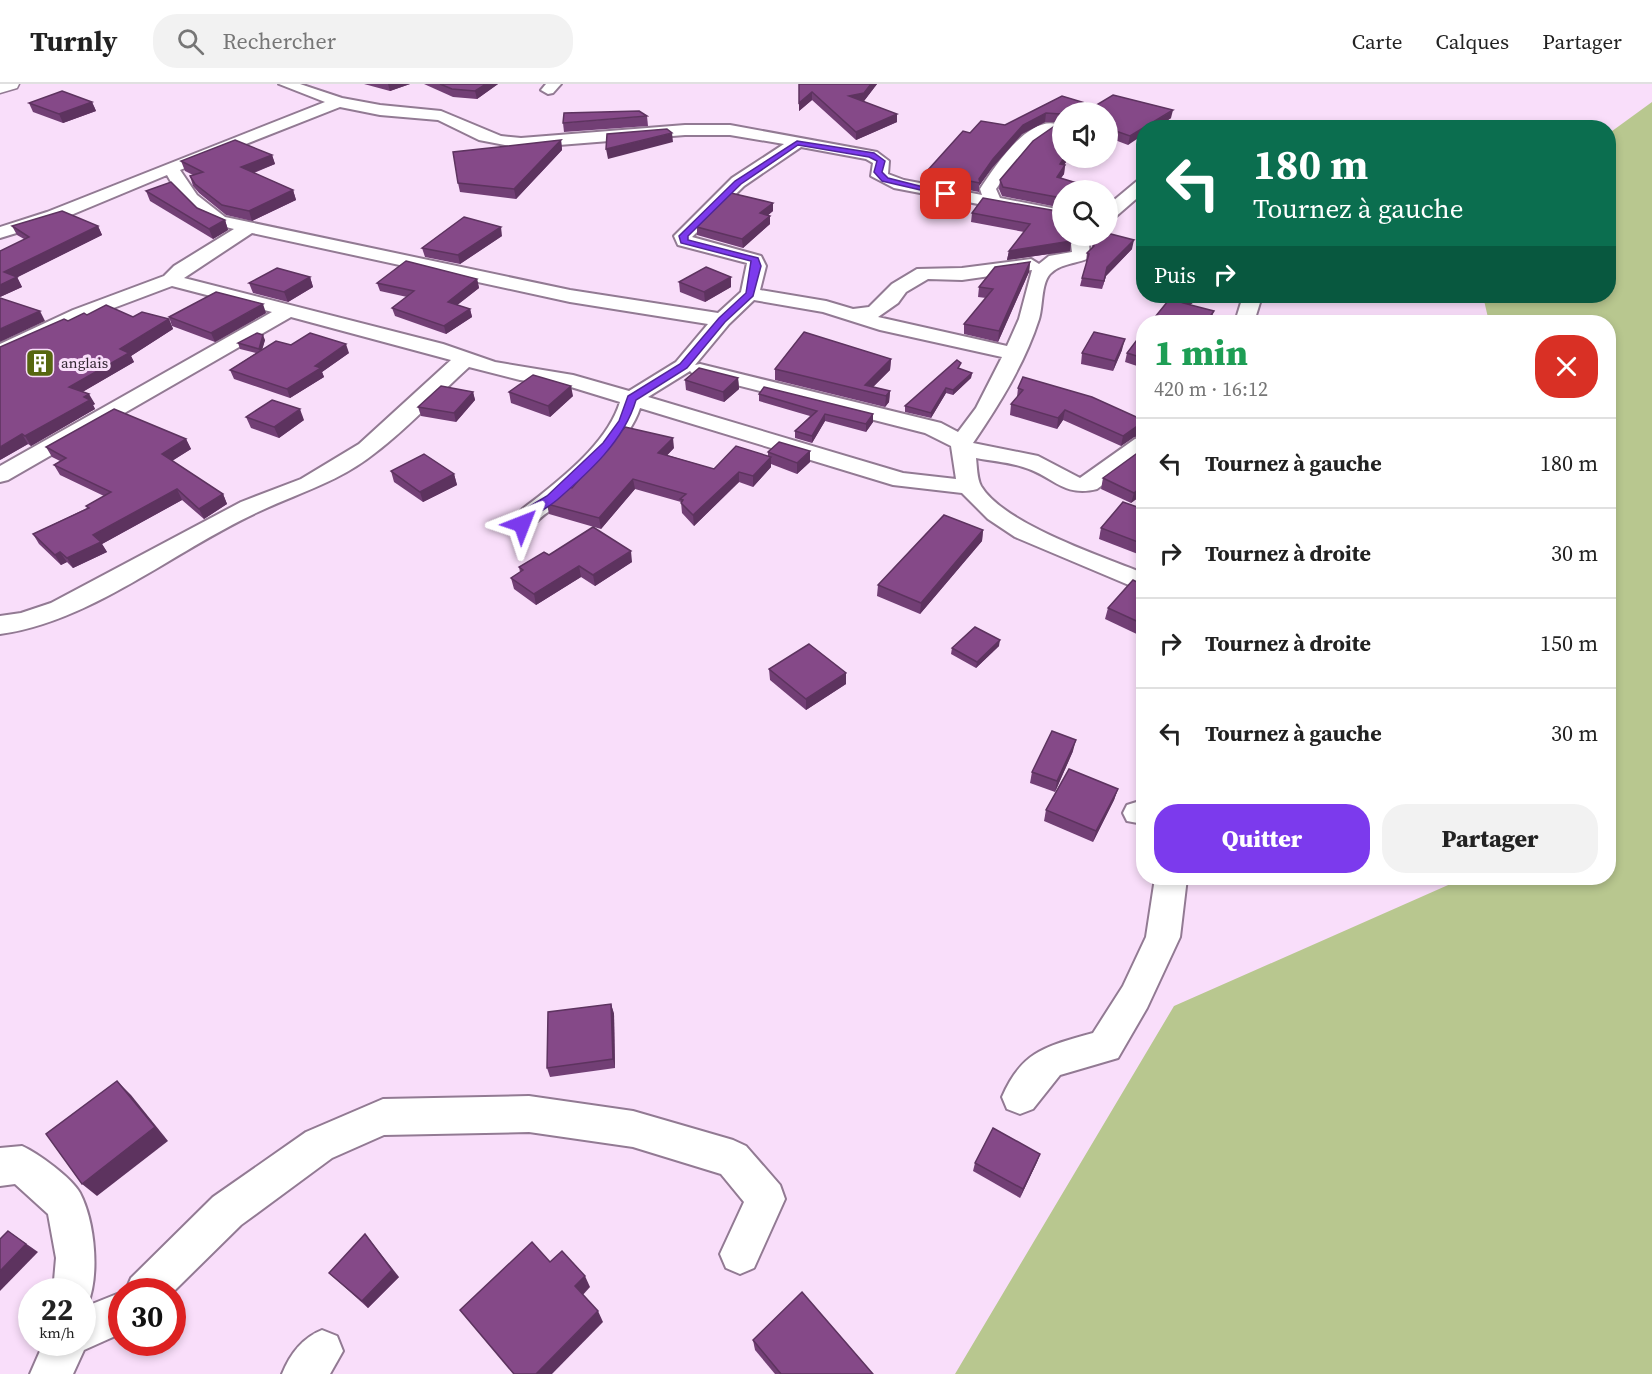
<!DOCTYPE html>
<html lang="fr">
<meta charset="utf-8">
<style>
body{margin:0;font-family:"Source Serif 4",serif;background:#f2f2f2;color:#222;height:100vh;display:flex;flex-direction:column;font-size:22px;white-space:nowrap}
*{box-sizing:border-box;margin:0}
p{font-size:20px;color:#767676}
.icon{flex:none;width:33px;height:33px;fill:none;stroke:currentColor;stroke-width:2;stroke-linecap:round;stroke-linejoin:round}
.map{position:relative;flex:1;overflow:hidden}
.side{position:absolute;left:1136px;top:231px;width:480px;height:570px;display:flex;flex-direction:column;background:#fff;border-radius:24px;box-shadow:0 3px 9px #0003}
.side>*{flex:none}
.banner{position:absolute;left:1136px;top:36px;width:480px;height:183px;border-radius:24px;box-shadow:0 3px 9px #0003;background:#0b6e4f;color:#fff;overflow:hidden}
.fabs{position:absolute;left:1052px;top:18px;display:grid;gap:12px}
.fabs a{display:grid;place-items:center;width:66px;height:66px;border-radius:50%;background:#fff;box-shadow:0 3px 9px #0003;font-size:30px}
.speed{position:absolute;left:18px;top:1194px;display:flex;gap:12px;font-size:30px;font-weight:700;text-align:center}
.speed>*{display:grid;place-content:center;width:78px;height:78px;border-radius:50%;background:#fff;box-shadow:0 3px 9px #0003;line-height:1}
.speed small{font-size:15px;font-weight:400}
.speed .limit{border:9px solid #d22;background:#fff;color:#111}
.pin{position:absolute;display:grid;place-items:center;width:51px;height:51px;color:#fff;margin:-26px;border-radius:12px;box-shadow:0 3px 9px #0006}
.me{position:absolute;width:66px;margin:-33px;rotate:45deg;stroke-linejoin:round;filter:drop-shadow(0 0 4px #0008)}
.turn{display:flex;align-items:center;gap:21px;height:126px;padding:0 18px;font-size:27px}
.turn .icon{width:78px;height:78px;stroke-width:2.5}
.turn b{display:block;font-size:42px;line-height:51px}
.then{display:flex;align-items:center;height:57px;padding:0 18px;background:#0003;gap:12px;font-size:22px}
.round{display:grid;place-items:center;flex:none;width:63px;height:63px;border-radius:24px;background:#f2f2f2}
.head{display:flex;align-items:center;justify-content:space-between;height:102px;padding:0 18px}
h1{font-size:36px;font-weight:800;line-height:45px;color:#1e9e55}
.button{display:flex;gap:12px;margin-top:auto;padding:12px 18px}
.button a{flex:1;height:69px;border-radius:24px;background:#7c3aed;color:#fff;font-size:24px;font-weight:800;line-height:69px;text-align:center}
.button a+a{background:#f2f2f2;color:#222}
ul{padding:0;list-style:none}
li{display:flex;align-items:center;gap:18px;height:90px;padding:0 18px;border-top:2px solid #e0e0e0}
li div{flex:1}
li b{display:block;font-size:22px}
li em{font-style:normal}
header{display:flex;align-items:center;gap:36px;box-sizing:border-box;height:84px;padding:0 30px;background:#fff;border-bottom:2px solid #e0e0e0}
header strong{font-size:28px}
nav{display:flex;gap:33px;margin-inline-start:auto;font-size:21px}
.search{width:420px;height:54px;background:#f2f2f2;display:flex;align-items:center;gap:15px;box-sizing:border-box;padding:0 21px;border-radius:24px;color:#767676;font-size:22px}
.map>svg:first-child{display:block}
.green{fill:#b8c78f}
.lines{fill:none;stroke-linecap:round;stroke-linejoin:round}
.minor-casing{stroke:#927a93;stroke-width:4}
.trunk-casing{stroke:#927a93;stroke-width:3}
.minor{fill:#fff;fill-rule:evenodd}
.trunk{fill:#fff;fill-rule:evenodd}
.wall{fill:#723f75}
.shaded-wall{fill:#5d335f}
.building{fill:#854988;stroke:#5d335f;stroke-width:1.5}
.route{fill:#7c3aed;stroke:#51269a;stroke-width:1.5}
.labels{text-anchor:middle;stroke-width:6;stroke-linejoin:round;paint-order:stroke}
.far-poi-label{font-size:15px;fill:#322732;stroke:#f9defa;text-anchor:start}
</style>
<header>
<strong>Turnly</strong>
<div class="search"><svg class="icon" aria-label="search" viewBox="0 0 24 24"><circle cx="10" cy="10" r="6"/><path d="M15 15l6 6"/></svg>Rechercher</div>
<nav><a>Carte</a><a>Calques</a><a>Partager</a></nav>
</header>
<div class="map">
<svg width="1652" height="1290" viewBox="0 0 1652 1290">
<rect width="100%" height="100%" fill="#f9defa"/>
<path class="green" d="M1652 18V1290H955L1174 922 1464 794H1608V714L1611 712 1608 704V238H1489L1483 212H1608V50Z"/>
<g class="lines">
<g class="minor-casing">
<g id="minor">
<path d="M279 0H300L342 14 380 21 441 27 501 52 521 54 685 41H730L877 68 889 77 888 90 904 96 982 111 980 105C994 84 1027 32 1057 40L1060 43 1057 46C1029 59 1014 80 996 105L1000 114 1062 126V136L894 104 871 92 873 79 866 75 801 63 744 102 692 153 761 172 766 182 760 206 826 217 853 225 869 223 892 200 917 185 962 184 1031 175 1039 180 1049 172 1072 168 1071 160 1077 152H1095L1089 160 1090 171 1087 175C1074 180 1059 180 1050 190 1041 200 1043 223 1039 235 1025 279 999 321 973 359L1038 372 1080 394 1135 355 1143 353V371L1097 405C1063 414 1052 391 1023 383 1008 378 991 377 976 374 977 382 977 395 981 402 1004 440 1101 472 1143 489V507L1015 453 988 435 962 409 893 401 640 324C631 354 584 402 558 421 547 429 539 433 530 445L522 448 514 445 510 440C521 423 529 421 543 409 573 385 609 354 620 318L571 303 520 296 469 283C438 311 408 344 375 369 339 398 298 409 258 428 175 466 91 538 0 550V532L21 529 51 519 241 418 301 395 359 360 451 276 291 233 8 396 0 398V382L272 228 172 202 87 234 0 274V260L73 226 164 192 174 182 234 145C201 138 183 120 167 91L59 136 0 154V143L47 128 325 18ZM340 23 380 31 438 36 479 56 521 64 685 51H730L784 60 732 94 674 152 678 161 747 179 741 208 718 229 570 206 225 133 197 111 180 86ZM252 149 570 218 708 240 676 278 629 307 573 291 495 278 443 260 184 194ZM1032 186 1019 235 1007 262 878 233 898 219 906 208 928 195 962 196ZM754 216 823 228 880 246 1002 273 976 324 958 348 941 339 700 280 695 281 729 240ZM690 287 693 290 925 349 951 362 956 395 903 389 648 313Z"/>
<path d="M546 0H561L553 9 548 10 541 6Z"/>
<path d="M1143 96V109L1113 135 1107 136V122L1137 97Z"/>
<path d="M1243 212H1262L1254 238H1235Z"/>
<path d="M1143 716V740L1127 737 1123 729 1127 721Z"/>
<path d="M1155 794H1187L1180 853 1147 924 1118 974 1060 991 1033 1025 1020 1030 1007 1025 1002 1013C1022 966 1048 962 1093 949L1123 902 1146 853Z"/>
<path d="M529 1012 633 1027 733 1056 746 1062 780 1101 785 1115 754 1184 740 1190 726 1184 720 1170 744 1118 721 1090 633 1063 529 1048 384 1051 332 1074 241 1141 172 1209 125 1208 131 1194 213 1113 306 1048 383 1015Z"/>
<path d="M22 1062C38 1069 72 1094 80 1109 95 1138 100 1192 87 1222L122 1208V1249L84 1266 73 1290H30L44 1258H82V1225L85 1223 82 1224V1208H53L56 1174 48 1130 15 1100 0 1102V1064Z"/>
<path d="M322 1246 337 1252 343 1267 330 1290H282C290 1270 302 1254 322 1246Z"/>
</g>
</g>
<g class="trunk-casing">
<path id="trunk" d="M0 0H19L17 4 0 9Z"/>
</g>
<use href="#minor" class="minor"/>
<use href="#trunk" class="trunk"/>
</g>
<g class="wall">
<path d="M364 0H410L390 7Z"/>
<path d="M424 0H498L477 15 453 13Z"/>
<path d="M799 0H877L864 17 897 38 856 56 812 16 799 27Z"/>
<path d="M1062 12 1095 22 1171 34 1156 44H1143L1128 61 1107 53V28H1062V74H1069L1064 81H1065L1064 90 1061 94 1062 124 1002 112 999 105 1000 96 1059 38H1045L1022 50 992 84 979 102V108L937 100V96L927 95 928 86 970 49 1005 41Z"/>
<path d="M92 18 96 27 63 39 33 28 29 19Z"/>
<path d="M647 32 648 42 564 48 563 39Z"/>
<path d="M561 56 562 66 516 115 460 108 458 99Z"/>
<path d="M272 71 275 80 254 89 293 106 296 116 252 137 226 131 199 109 193 102 190 92 193 91 185 87 181 77Z"/>
<path d="M146 107 197 124 225 136 228 146 213 155 150 117Z"/>
<path d="M773 119V127L768 131 770 132V140L743 164 697 151V143Z"/>
<path d="M1062 128V152H1075L1071 157 1070 167 1007 176 1009 167 1024 148 971 138 972 129Z"/>
<path d="M12 142H98L102 151 17 193 22 203 0 213 24 155 17 151Z"/>
<path d="M502 152 460 180 425 173 422 164Z"/>
<path d="M1093 152 1132 165 1106 192 1102 205 1080 202 1082 194 1087 178H1086L1087 169 1092 164Z"/>
<path d="M1030 178 1029 188 998 258 964 250V240L986 214 978 213 979 203Z"/>
<path d="M310 193 313 203 288 218 253 209 249 199Z"/>
<path d="M477 195 479 204 457 221 470 225 472 233 446 250 395 232 392 224 407 213 380 207 377 199Z"/>
<path d="M679 198 731 203 705 218 680 208Z"/>
<path d="M266 229 215 258 172 242 169 233Z"/>
<path d="M87 231 169 235 173 245 131 272 134 278 82 308 95 320 93 321 95 325 31 362 28 360 0 376 68 237Z"/>
<path d="M1143 248V284L1125 278 1127 269Z"/>
<path d="M265 256 262 265 291 261 349 269 322 288 324 293 290 314 234 295 230 286 256 269 240 265 238 259Z"/>
<path d="M1122 266 1113 287 1081 280 1082 269Z"/>
<path d="M891 275 890 286 873 303 890 307 889 318 885 323 775 296V285Z"/>
<path d="M960 285 972 289 971 294 953 311 946 309 931 334 905 328V322Z"/>
<path d="M738 294 739 305 724 318 686 306 685 296Z"/>
<path d="M1018 304 1143 336V351L1134 353 1121 362 1063 336 1057 345 1010 331 1011 320 1017 313Z"/>
<path d="M473 308 475 316 456 338 421 332 418 323Z"/>
<path d="M509 308 573 312 550 333 511 319Z"/>
<path d="M759 310 873 330V338L866 348 825 337 812 359 795 354V347L810 332 759 317Z"/>
<path d="M246 333 304 336 279 354 251 344Z"/>
<path d="M186 355 191 365 172 377 223 410 227 420 204 435 182 416 102 460 107 468 73 484 67 478 61 481 39 460 33 450 87 424 86 422 104 412 60 391 54 381 60 377 52 373 46 363Z"/>
<path d="M674 364 667 371 714 385 768 372V368L810 378 797 390 771 380V383L753 403 739 398 694 442 682 429 681 418 635 405 601 445 549 430 547 420 572 404Z"/>
<path d="M391 387 454 390 457 401 423 418 394 398Z"/>
<path d="M1103 394 1143 410 1131 419 1101 405Z"/>
<path d="M1143 425V472L1099 455 1101 444Z"/>
<path d="M983 446 982 457 920 530 877 512 878 501Z"/>
<path d="M549 471 632 478 595 502 581 493 536 521 514 505 511 494 520 488 519 483Z"/>
<path d="M1143 501V553L1105 535 1108 524Z"/>
<path d="M999 562 976 584 951 570 952 564Z"/>
<path d="M769 585 846 589V600L806 626 770 596Z"/>
<path d="M1073 667 1055 708 1030 699 1032 688Z"/>
<path d="M1118 705 1114 716 1093 758 1044 737 1046 726Z"/>
<path d="M611 920 614 930 615 984 550 993 547 984Z"/>
<path d="M1040 1070 1037 1078 1020 1114 973 1087 975 1079Z"/>
<path d="M329 1189 399 1193 368 1224Z"/>
<path d="M753 1256 873 1290H775L755 1266Z"/>
</g>
<g class="shaded-wall">
<path d="M388 0H410L390 7Z"/>
<path d="M486 0H498L477 15 475 7Z"/>
<path d="M871 0H877L864 17 849 12Z"/>
<path d="M812 8V16L799 27V19Z"/>
<path d="M92 18 96 27 63 39 59 30Z"/>
<path d="M1173 26 1171 34 1156 44H1144Z"/>
<path d="M1046 29 1045 38 1022 50 992 84 979 102V95L993 75 1023 41Z"/>
<path d="M897 30V38L856 56V48Z"/>
<path d="M1143 44V51L1128 61 1130 52Z"/>
<path d="M672 49 673 58 608 75 606 65Z"/>
<path d="M561 56 562 66 516 115 514 105Z"/>
<path d="M272 71 275 80 244 92 241 83Z"/>
<path d="M1064 74H1069L1058 89 1060 80Z"/>
<path d="M1065 81 1064 90 1055 102 1057 93Z"/>
<path d="M293 106 296 116 252 137 249 127Z"/>
<path d="M773 119V127L761 137 760 129Z"/>
<path d="M770 132V140L743 164 742 155Z"/>
<path d="M225 136 228 146 213 155 209 145Z"/>
<path d="M98 142 102 151 12 196 17 193 22 203 0 213V201L4 188Z"/>
<path d="M501 143 502 152 460 180 458 171Z"/>
<path d="M1070 152H1075L1070 157H1071L1070 167 1007 176 1009 167Z"/>
<path d="M1134 156 1132 165 1106 192 1102 205 1107 183Z"/>
<path d="M1030 178 1029 188 998 258 999 247Z"/>
<path d="M310 193 313 203 288 218 284 208Z"/>
<path d="M731 193V203L705 218 704 208Z"/>
<path d="M477 195 479 204 451 226 448 218Z"/>
<path d="M1192 212H1201L1181 229 1183 219Z"/>
<path d="M263 220 266 229 215 258 211 249Z"/>
<path d="M470 225 472 233 446 250 444 242Z"/>
<path d="M40 227 45 237 0 258V245Z"/>
<path d="M1214 227 1210 238H1206Z"/>
<path d="M169 235 173 245 131 272 134 278 74 313 69 303 120 265Z"/>
<path d="M263 251 265 256 261 270 259 265Z"/>
<path d="M1125 255 1122 266 1113 287 1115 277Z"/>
<path d="M346 260 349 269 322 288 324 293 290 314 287 305 315 282Z"/>
<path d="M891 275 890 286 868 308 865 301Z"/>
<path d="M972 289 971 294 953 311V306Z"/>
<path d="M738 294 739 305 724 318 723 308Z"/>
<path d="M571 302 573 312 550 333 548 322Z"/>
<path d="M946 304V309L931 334V329Z"/>
<path d="M890 307 889 318 885 323 886 312Z"/>
<path d="M473 308 475 316 456 338 454 329Z"/>
<path d="M89 310 95 320 93 321 95 325 31 362 25 352Z"/>
<path d="M300 325 304 336 279 354 274 343Z"/>
<path d="M1065 326 1063 336 1057 345 1058 334Z"/>
<path d="M825 330V337L812 359V352Z"/>
<path d="M873 330V338L866 348V340Z"/>
<path d="M1143 341V351L1134 353 1121 362 1123 352 1136 343Z"/>
<path d="M22 350 28 360 0 376V363Z"/>
<path d="M673 354 674 364 660 379 658 369Z"/>
<path d="M186 355 191 365 167 380 162 370Z"/>
<path d="M810 367V378L797 390V379Z"/>
<path d="M771 373V383L753 403V392Z"/>
<path d="M739 388V398L694 442 693 431Z"/>
<path d="M454 390 457 401 423 418 420 408Z"/>
<path d="M633 395 635 405 601 445 599 434Z"/>
<path d="M1143 401V410L1131 419 1134 409Z"/>
<path d="M177 405 182 416 102 460 107 468 73 484 67 474 93 451Z"/>
<path d="M223 410 227 420 204 435 199 425Z"/>
<path d="M983 446 982 457 920 530 921 519Z"/>
<path d="M631 467 632 478 595 502 593 491Z"/>
<path d="M60 468 67 478 61 481 55 471Z"/>
<path d="M579 482 581 493 536 521 534 510Z"/>
<path d="M1000 556 999 562 976 584 977 578Z"/>
<path d="M846 589V600L806 626V615Z"/>
<path d="M1076 656 1073 667 1055 708 1057 697Z"/>
<path d="M1118 705 1114 716 1093 758 1096 747Z"/>
<path d="M611 920 614 930 615 984 613 975Z"/>
<path d="M117 997 131 1011 168 1057 97 1112 82 1100Z"/>
<path d="M1040 1070 1037 1078 1020 1114 1023 1105Z"/>
<path d="M8 1147 38 1168 0 1207V1187Z"/>
<path d="M365 1150 399 1193 368 1224 362 1217Z"/>
<path d="M585 1192 590 1203 581 1213 575 1202Z"/>
<path d="M598 1227 603 1238 552 1290H536Z"/>
</g>
<g class="building">
<path d="M440 0H486L475 7 452 5Z"/>
<path d="M799 0H871L864 9 849 12 897 30 856 48 812 8 799 19Z"/>
<path d="M62 7 92 18 59 30 29 19Z"/>
<path d="M1113 11 1173 26 1130 52 1107 44V28H1062V34L1060 30 1046 29 1023 41 993 75 979 95 980 99 937 91 940 87 928 86 963 47 970 49 981 37 1005 41 1062 12 1095 22Z"/>
<path d="M639 27 647 32 563 39 564 29Z"/>
<path d="M1062 37V74H1064L1060 80 1065 81 1057 93 1100 106H1062V114L1003 103 1000 96 1033 57Z"/>
<path d="M667 45 672 49 606 65 607 50Z"/>
<path d="M235 56 272 71 241 83 293 106 249 127 222 121 195 100 190 92 203 88 181 77Z"/>
<path d="M561 56 514 105 458 99 453 68Z"/>
<path d="M171 98 197 124 225 136 209 145 146 107Z"/>
<path d="M731 109 773 119 760 129 770 132 742 155 697 143Z"/>
<path d="M983 114 1062 128V152H1071V157L1009 167 1030 140 972 129Z"/>
<path d="M62 127 98 142 4 188 17 193 0 201V167L29 153 12 142Z"/>
<path d="M464 133 501 143 458 171 422 164Z"/>
<path d="M1107 149 1134 156 1107 183 1104 197 1082 194 1089 170 1087 169 1094 162 1093 152H1107Z"/>
<path d="M406 177 477 195 448 218 470 225 444 242 392 224 414 207 377 199Z"/>
<path d="M1030 178 999 247 964 240 993 205 979 203 995 183Z"/>
<path d="M706 183 731 193 704 208 679 198Z"/>
<path d="M277 184 310 193 284 208 249 199Z"/>
<path d="M216 208 263 220 211 249 169 233Z"/>
<path d="M1172 212H1192L1183 219 1214 227 1206 238H1151Z"/>
<path d="M0 214 40 227 0 245Z"/>
<path d="M106 221 133 233 142 228 169 235 120 265 129 269 69 303 89 310 84 313 90 316 25 352 22 350 0 363V263L64 235 68 237 84 229 87 231Z"/>
<path d="M804 248 891 275 865 301 890 307 886 312 775 285Z"/>
<path d="M1094 248 1125 255 1115 277 1082 269Z"/>
<path d="M1143 248V274L1127 269Z"/>
<path d="M257 249 263 251 259 265 238 259Z"/>
<path d="M310 249 346 260 315 282 321 284 287 305 230 286 276 257 291 261Z"/>
<path d="M957 276 961 279 958 284 972 289 953 306 946 304 931 329 905 322Z"/>
<path d="M699 284 738 294 723 308 685 296Z"/>
<path d="M533 291 571 302 548 322 509 308Z"/>
<path d="M1023 293 1092 313 1143 336V341L1136 343 1123 352 1065 326 1058 334 1011 320 1023 306 1018 304Z"/>
<path d="M441 302 473 308 454 329 418 323Z"/>
<path d="M764 303 873 330 866 340 825 330 812 352 795 347 817 327 759 310Z"/>
<path d="M272 316 300 325 274 343 246 333Z"/>
<path d="M114 325 186 355 162 370 223 410 199 425 177 405 93 451 101 458 67 474 60 468 55 471 33 450 89 424 86 422 111 408 54 381 66 374 46 363Z"/>
<path d="M625 343 673 354 658 369 714 385 736 362 771 373 753 392 739 388 693 431 681 419 683 416 680 415 686 410 633 395 599 434 547 420 569 403 572 404Z"/>
<path d="M779 358 810 367 797 379 768 368Z"/>
<path d="M1143 365V401L1134 409 1103 394Z"/>
<path d="M424 370 454 390 420 408 391 387Z"/>
<path d="M1123 418 1143 425V460L1101 444Z"/>
<path d="M944 431 983 446 921 519 878 501Z"/>
<path d="M593 443 631 467 593 491 579 482 534 510 511 494 523 486 519 483 544 468 549 471Z"/>
<path d="M1133 496 1143 501V540L1108 524Z"/>
<path d="M975 543 1000 556 977 578 952 564Z"/>
<path d="M809 560 846 589 806 615 769 585Z"/>
<path d="M1052 647 1076 656 1057 697 1032 688Z"/>
<path d="M1069 685 1118 705 1096 747 1046 726Z"/>
<path d="M611 920 613 975 547 984 548 928Z"/>
<path d="M117 997 155 1043 82 1100 46 1050Z"/>
<path d="M993 1044 1040 1070 1023 1105 975 1079Z"/>
<path d="M8 1147 26 1160 0 1187V1155Z"/>
<path d="M365 1150 392 1186 362 1217 329 1189Z"/>
<path d="M532 1158 550 1178 562 1167 585 1192 575 1202 598 1227 536 1290H514L460 1226Z"/>
<path d="M802 1208 873 1290H781L753 1256Z"/>
</g>
<path class="route" d="M797 57 874 69 885 77 882 88 888 94 951 110 946 112 882 97 874 88 877 77 869 73 798 61 741 100 688 152V156L758 174 761 182 753 212 725 238 687 284 636 316C624 357 589 388 557 416 544 427 536 427 526 443H518L516 440 525 425 547 412 603 359 619 337 628 312 680 280 719 234 746 209 751 177 681 159 679 152 735 97Z"/>
<defs>
<g id="building-square" transform="scale(1.5)"><rect x="-9" y="-9" width="18" height="18" rx="4" fill="#566710" stroke="#f9defa"/><path d="M-4-6H4V6H1V3H-1V6H-4ZM-2.5-4.3h1.7v1.8h-1.7ZM.8-4.3h1.7v1.8H.8ZM-2.5-1h1.7V.8h-1.7ZM.8-1h1.7V.8H.8Z" fill="#fff"/></g>
</defs>
<g fill-rule="evenodd">
<use href="#building-square" x="40" y="279"/>
</g>
<g class="labels">
<g class="far-poi-label">
<text x="61" y="284">anglais</text>
</g>
</g>
</svg>
<div class="fabs">
<a><svg class="icon" aria-label="sound" viewBox="0 0 24 24"><path d="M4 9h4l5-4v14l-5-4H4zM17 9q2 3 0 6"/></svg></a>
<a><svg class="icon" aria-label="search" viewBox="0 0 24 24"><circle cx="10" cy="10" r="6"/><path d="M15 15l6 6"/></svg></a>
</div>
<div class="speed"><div>22<small>km/h</small></div><div class="limit">30</div></div>
<div class="pin" style="left:946px;top:110px;background:#d93025"><svg class="icon" aria-label="arrive" viewBox="0 0 24 24"><path d="M6 21V4h12l-3 4 3 4H6"/></svg></div>
<svg class="me" style="left:522px;top:440px" viewBox="-20 -20 40 40"><path d="M0-17L14 15 0 8-14 15z" fill="#7c3aed" stroke="#fff" stroke-width="4"/></svg>
<div class="banner">
<div class="turn"><svg class="icon" aria-label="left" viewBox="0 0 24 24"><path d="M17 20v-9H6M10 6l-5 5 5 5"/></svg><div><b>180 m</b>Tournez à gauche</div></div>
<div class="then">Puis<svg class="icon" aria-label="right" viewBox="0 0 24 24"><path d="M7 20v-9h11M14 6l5 5-5 5"/></svg></div>
</div>
<section class="side">
<div class="head"><div><h1>1 min</h1><p>420 m · 16:12</p></div><a class="round" style="background:#d93025;color:#fff"><svg class="icon" aria-label="close" viewBox="0 0 24 24"><path d="M6 6l12 12M18 6L6 18"/></svg></a></div>
<ul>
<li><svg class="icon" aria-label="left" viewBox="0 0 24 24"><path d="M17 20v-9H6M10 6l-5 5 5 5"/></svg><div><b>Tournez à gauche</b></div><em>180 m</em></li>
<li><svg class="icon" aria-label="right" viewBox="0 0 24 24"><path d="M7 20v-9h11M14 6l5 5-5 5"/></svg><div><b>Tournez à droite</b></div><em>30 m</em></li>
<li><svg class="icon" aria-label="right" viewBox="0 0 24 24"><path d="M7 20v-9h11M14 6l5 5-5 5"/></svg><div><b>Tournez à droite</b></div><em>150 m</em></li>
<li><svg class="icon" aria-label="left" viewBox="0 0 24 24"><path d="M17 20v-9H6M10 6l-5 5 5 5"/></svg><div><b>Tournez à gauche</b></div><em>30 m</em></li>
</ul>
<div class="button"><a>Quitter</a><a>Partager</a></div>
</section>
</div>
